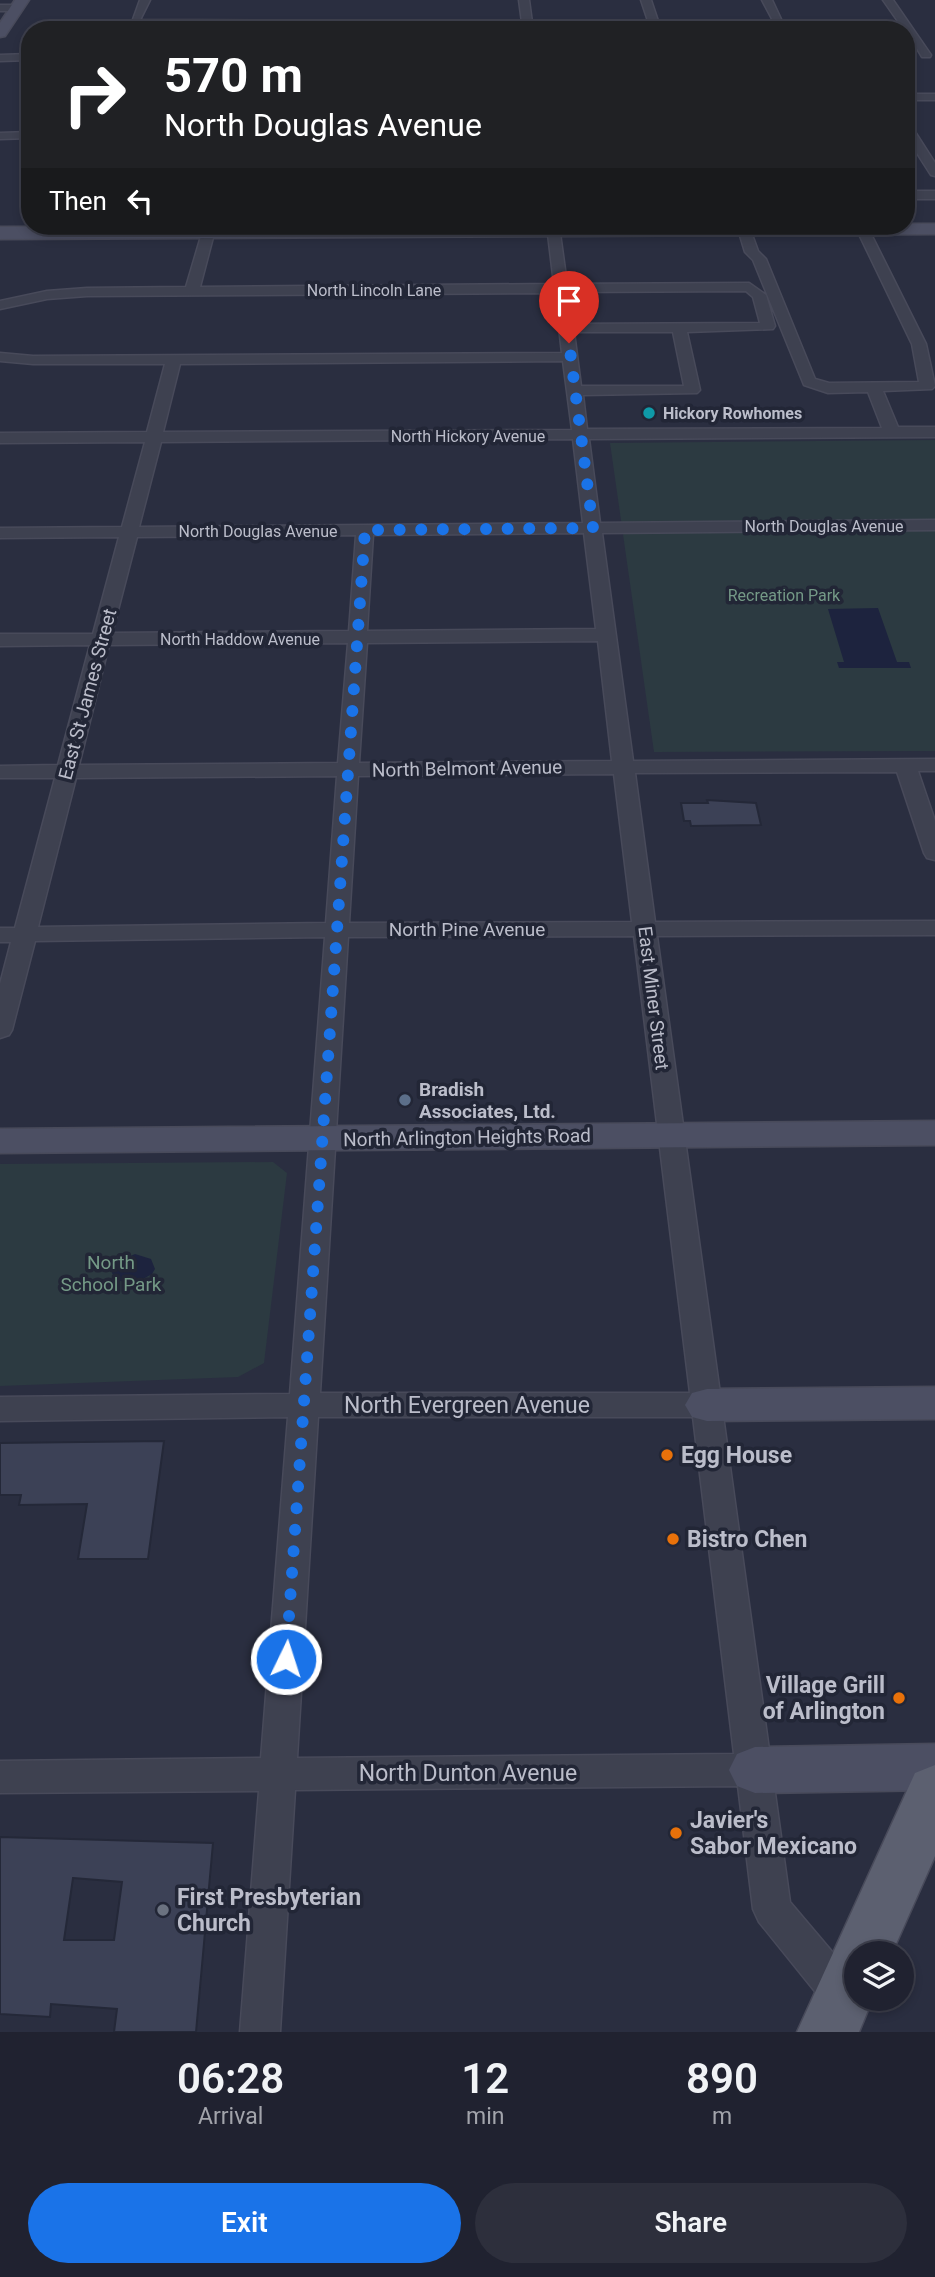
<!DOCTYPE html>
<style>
body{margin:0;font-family:Roboto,sans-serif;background:#2d2f3c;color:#f1f3f6;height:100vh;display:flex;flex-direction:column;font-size:26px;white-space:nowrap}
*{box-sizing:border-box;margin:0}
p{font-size:23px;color:#a2a4ab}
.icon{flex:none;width:38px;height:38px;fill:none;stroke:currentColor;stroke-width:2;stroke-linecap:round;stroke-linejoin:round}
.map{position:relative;height:2032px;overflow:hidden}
.side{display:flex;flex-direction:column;background:#202230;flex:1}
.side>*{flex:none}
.banner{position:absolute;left:21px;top:21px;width:894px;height:214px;border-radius:28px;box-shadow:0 4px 10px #0003,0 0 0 2px #3d3f4c;background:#202124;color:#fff;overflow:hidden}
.buttons{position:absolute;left:844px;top:1941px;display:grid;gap:14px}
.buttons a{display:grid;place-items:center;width:70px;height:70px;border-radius:50%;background:#202230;box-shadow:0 4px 10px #0003,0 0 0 2px #3d3f4c;font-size:35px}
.pin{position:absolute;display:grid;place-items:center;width:60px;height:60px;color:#fff;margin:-72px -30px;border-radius:50% 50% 50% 0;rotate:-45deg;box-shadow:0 0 7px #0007}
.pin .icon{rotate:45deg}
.me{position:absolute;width:77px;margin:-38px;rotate:4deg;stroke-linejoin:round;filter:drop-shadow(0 0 5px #0008)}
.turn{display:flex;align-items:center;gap:24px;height:147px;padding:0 28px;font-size:32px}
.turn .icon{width:91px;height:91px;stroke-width:2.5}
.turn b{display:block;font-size:49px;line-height:60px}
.then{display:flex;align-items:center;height:66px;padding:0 28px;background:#0003;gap:14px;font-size:26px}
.eta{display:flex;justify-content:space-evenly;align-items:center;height:119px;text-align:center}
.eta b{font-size:42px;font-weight:600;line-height:49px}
.action{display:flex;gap:14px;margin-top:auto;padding:14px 28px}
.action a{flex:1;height:80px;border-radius:42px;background:#1a73e8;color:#fff;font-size:28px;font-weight:600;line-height:80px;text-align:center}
.action a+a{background:#2d2f3c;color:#f1f3f6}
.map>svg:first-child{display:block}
.green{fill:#2c3a41}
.water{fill:#1d233e}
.building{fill:#3c4156;stroke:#242838;stroke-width:2;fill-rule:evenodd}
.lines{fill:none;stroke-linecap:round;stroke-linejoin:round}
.street-casing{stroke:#484a5a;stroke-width:3}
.secondary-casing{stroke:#484a5a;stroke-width:3}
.primary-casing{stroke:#484a5a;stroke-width:3}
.street{fill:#3e4150;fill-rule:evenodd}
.secondary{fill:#4c4f63;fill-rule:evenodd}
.primary{fill:#5c6070;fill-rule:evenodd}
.route{stroke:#1a73e8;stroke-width:12;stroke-dasharray:0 21.6}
.culture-dot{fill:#0f9aa8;stroke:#222636;stroke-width:2.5}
.service-dot{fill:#5c6f8a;stroke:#222636;stroke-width:2.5}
.food-dot{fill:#e8710a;stroke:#222636;stroke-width:2.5}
.worship-dot{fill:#6b7280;stroke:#222636;stroke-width:2.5}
.labels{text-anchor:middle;stroke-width:7;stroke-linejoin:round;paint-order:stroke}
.far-street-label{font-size:16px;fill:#bbbdca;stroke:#222636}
.far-poi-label{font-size:16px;font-weight:bold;fill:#bbbdca;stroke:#222636;text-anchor:start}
.far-park-label{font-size:16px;fill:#749986;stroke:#222636}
.street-label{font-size:19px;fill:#bbbdca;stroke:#222636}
.poi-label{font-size:19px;font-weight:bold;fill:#bbbdca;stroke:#222636;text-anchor:start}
.park-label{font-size:19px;fill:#749986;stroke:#222636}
.near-street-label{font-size:23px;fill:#bbbdca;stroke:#222636}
.near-poi-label{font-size:23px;font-weight:bold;fill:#bbbdca;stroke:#222636;text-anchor:start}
</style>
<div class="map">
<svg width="935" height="2032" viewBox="0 0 935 2032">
<rect width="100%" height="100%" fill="#2a2e40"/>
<g class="green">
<path d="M935 440V751L654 752 610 443Z"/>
<path d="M273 1162 287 1173 264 1363 238 1377 0 1386V1164Z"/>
</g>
<g class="water">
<path d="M878 608 897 662H909L911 668H839L837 662H844L828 609Z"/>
<path d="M135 1254 151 1259 155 1269 152 1274 134 1284 116 1280 112 1273 115 1263Z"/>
</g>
<g class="building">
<path d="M707 800 756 803 761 825 691 826 690 821H684L681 803H708Z"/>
<path d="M164 1441 148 1559H78L87 1504 19 1505 21 1495H0V1443Z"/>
<path d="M0 1837 213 1843 196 2032H114L117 2009 51 2004 50 2017 0 2014ZM73 1878 122 1882 114 1940H64Z"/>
</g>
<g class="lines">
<g class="street-casing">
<g id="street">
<path d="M140 0H150L140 20 398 21 406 24 408 30H398L397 27 131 25Z"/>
<path d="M519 0H529L533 30H523Z"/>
<path d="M641 0H651L661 30H651Z"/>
<path d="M762 0H772L786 30H778Z"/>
<path d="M883 0H893L931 55 930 57H922L906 30H904Z"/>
<path d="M0 5H16L21 8 16 11H0Z"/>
<path d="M30 54V60L0 61V55Z"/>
<rect x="906" y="94" width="29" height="6"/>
<path d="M906 123 910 124 935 163V176L931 175 906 136Z"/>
<path d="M30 132V138L0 139V133Z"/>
<rect x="906" y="191" width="29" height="8"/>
<path d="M204 226H216L200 287 554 284 547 226H559L567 284 749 283 766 295 775 326 773 329 687 332 700 390 697 393 583 395 587 429 882 428 868 392 828 393 804 385 753 260 745 252 738 229 739 226H749L758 251 766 259 815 379 829 383 919 382 912 344 857 230 858 227H868L869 230 926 344 935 386 932 389 883 391 898 427H935V437L589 439 600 523 935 520V530L602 533 633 761 935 759V771H918L935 821V860L927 858 924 853 897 772 635 773 655 922 935 921V935L657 936 790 1902 856 1980V1998H862L858 2010 844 2015 830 2010 759 1922 753 1909 738 1786 295 1790 280 2032H240L259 1791 0 1793V1761L261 1758 288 1417 0 1421V1397L290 1394 325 937 35 941 12 1030 9 1035 0 1038V984L11 942H0V928H15L55 778H0V766L58 765 90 645 0 646V634H93L119 537 0 538V528L122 527 145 442 0 443V433L147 432 165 364H33L0 361V353L33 356 562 353 555 293 87 296 47 299 0 309V301L47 291 87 288 186 287ZM746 291 753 297 760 323 573 324 569 292ZM574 332H673L684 386H581ZM563 361 572 430 163 432 180 364ZM573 439 583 523 139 527 161 442ZM584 533 596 629 367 631 373 535ZM356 535 349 631 112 633 137 537ZM598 641 612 761 359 763 367 643ZM348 643 338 763 79 765 109 645ZM614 774 632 922 349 923 358 776ZM337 776 326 923 38 927 76 778ZM634 936 690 1393H320L348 937ZM318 1417H693L734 1754 297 1758Z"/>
</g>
</g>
<g class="secondary-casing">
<g id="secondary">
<path d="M15 0H29L5 36 0 37V23Z"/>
<path d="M906 224H935V234L0 239V227L906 226Z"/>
<path d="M935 1121V1145L0 1153V1129Z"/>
<path d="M935 1387V1419L707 1421 692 1417 685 1405 692 1393 707 1389Z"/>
<path d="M935 1744V1790L755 1793 737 1786 729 1770 737 1754 755 1747Z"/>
</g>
</g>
<g class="primary-casing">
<path id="primary" d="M935 1765V1856L892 1953H856V1998H873L859 2032H797L915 1773Z"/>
</g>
<use href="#street" class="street"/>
<use href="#secondary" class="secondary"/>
<use href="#primary" class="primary"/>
</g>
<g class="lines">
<path class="route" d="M286 1659 365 530 593 528 569 343"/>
</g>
<circle class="culture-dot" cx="649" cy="413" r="7"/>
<circle class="service-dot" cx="405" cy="1100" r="7"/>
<g class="food-dot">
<circle cx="667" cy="1455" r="7"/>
<circle cx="673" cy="1539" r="7"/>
<circle cx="899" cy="1698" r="7"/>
<circle cx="676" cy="1833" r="7"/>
</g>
<circle class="worship-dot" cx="163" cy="1910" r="7"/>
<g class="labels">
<g class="far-street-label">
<text x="374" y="296">North Lincoln Lane</text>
<text x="468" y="442">North Hickory Avenue</text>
<text x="824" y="532">North Douglas Avenue</text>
<text x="258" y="537">North Douglas Avenue</text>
<text x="240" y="645">North Haddow Avenue</text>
</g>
<g class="far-poi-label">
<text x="663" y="419">Hickory Rowhomes</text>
</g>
<g class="far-park-label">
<text x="784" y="601">Recreation Park</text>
</g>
<g class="street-label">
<text transform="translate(87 694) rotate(-75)" y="7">East St James Street</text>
<text transform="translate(467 768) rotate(-1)" y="7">North Belmont Avenue</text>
<text x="467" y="936">North Pine Avenue</text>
<text transform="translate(654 998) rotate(83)" y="7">East Miner Street</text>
<text transform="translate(467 1137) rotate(-1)" y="7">North Arlington Heights Road</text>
</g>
<g class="poi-label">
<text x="419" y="1096">Bradish<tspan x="419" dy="22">Associates, Ltd.</tspan></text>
</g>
<g class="park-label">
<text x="111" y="1269">North<tspan x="111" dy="22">School Park</tspan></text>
</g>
<g class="near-street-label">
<text x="467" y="1413">North Evergreen Avenue</text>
<text x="468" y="1781">North Dunton Avenue</text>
</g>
<g class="near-poi-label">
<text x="681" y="1463">Egg House</text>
<text x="687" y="1547">Bistro Chen</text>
<text x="885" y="1693" text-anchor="end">Village Grill<tspan x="885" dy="26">of Arlington</tspan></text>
<text x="690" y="1828">Javier's<tspan x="690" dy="26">Sabor Mexicano</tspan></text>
<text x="177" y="1905">First Presbyterian<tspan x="177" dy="26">Church</tspan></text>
</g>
</g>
</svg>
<div class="buttons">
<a><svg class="icon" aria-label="layers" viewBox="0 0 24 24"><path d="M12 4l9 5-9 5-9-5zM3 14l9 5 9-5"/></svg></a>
</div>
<div class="pin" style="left:569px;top:343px;background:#d93025"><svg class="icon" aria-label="arrive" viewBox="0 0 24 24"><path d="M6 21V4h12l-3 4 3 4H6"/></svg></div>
<svg class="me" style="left:286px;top:1659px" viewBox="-20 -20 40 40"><circle r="17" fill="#1a73e8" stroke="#fff" stroke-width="3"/><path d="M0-11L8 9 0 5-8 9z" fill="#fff"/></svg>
<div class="banner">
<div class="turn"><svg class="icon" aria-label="right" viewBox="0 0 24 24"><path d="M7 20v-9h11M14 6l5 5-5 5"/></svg><div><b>570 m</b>North Douglas Avenue</div></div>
<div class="then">Then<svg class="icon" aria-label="left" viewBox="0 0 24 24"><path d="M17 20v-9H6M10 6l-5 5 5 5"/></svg></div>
</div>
</div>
<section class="side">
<div class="eta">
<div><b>06:28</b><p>Arrival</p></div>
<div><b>12</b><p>min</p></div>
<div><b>890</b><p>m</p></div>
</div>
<div class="action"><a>Exit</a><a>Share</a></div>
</section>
